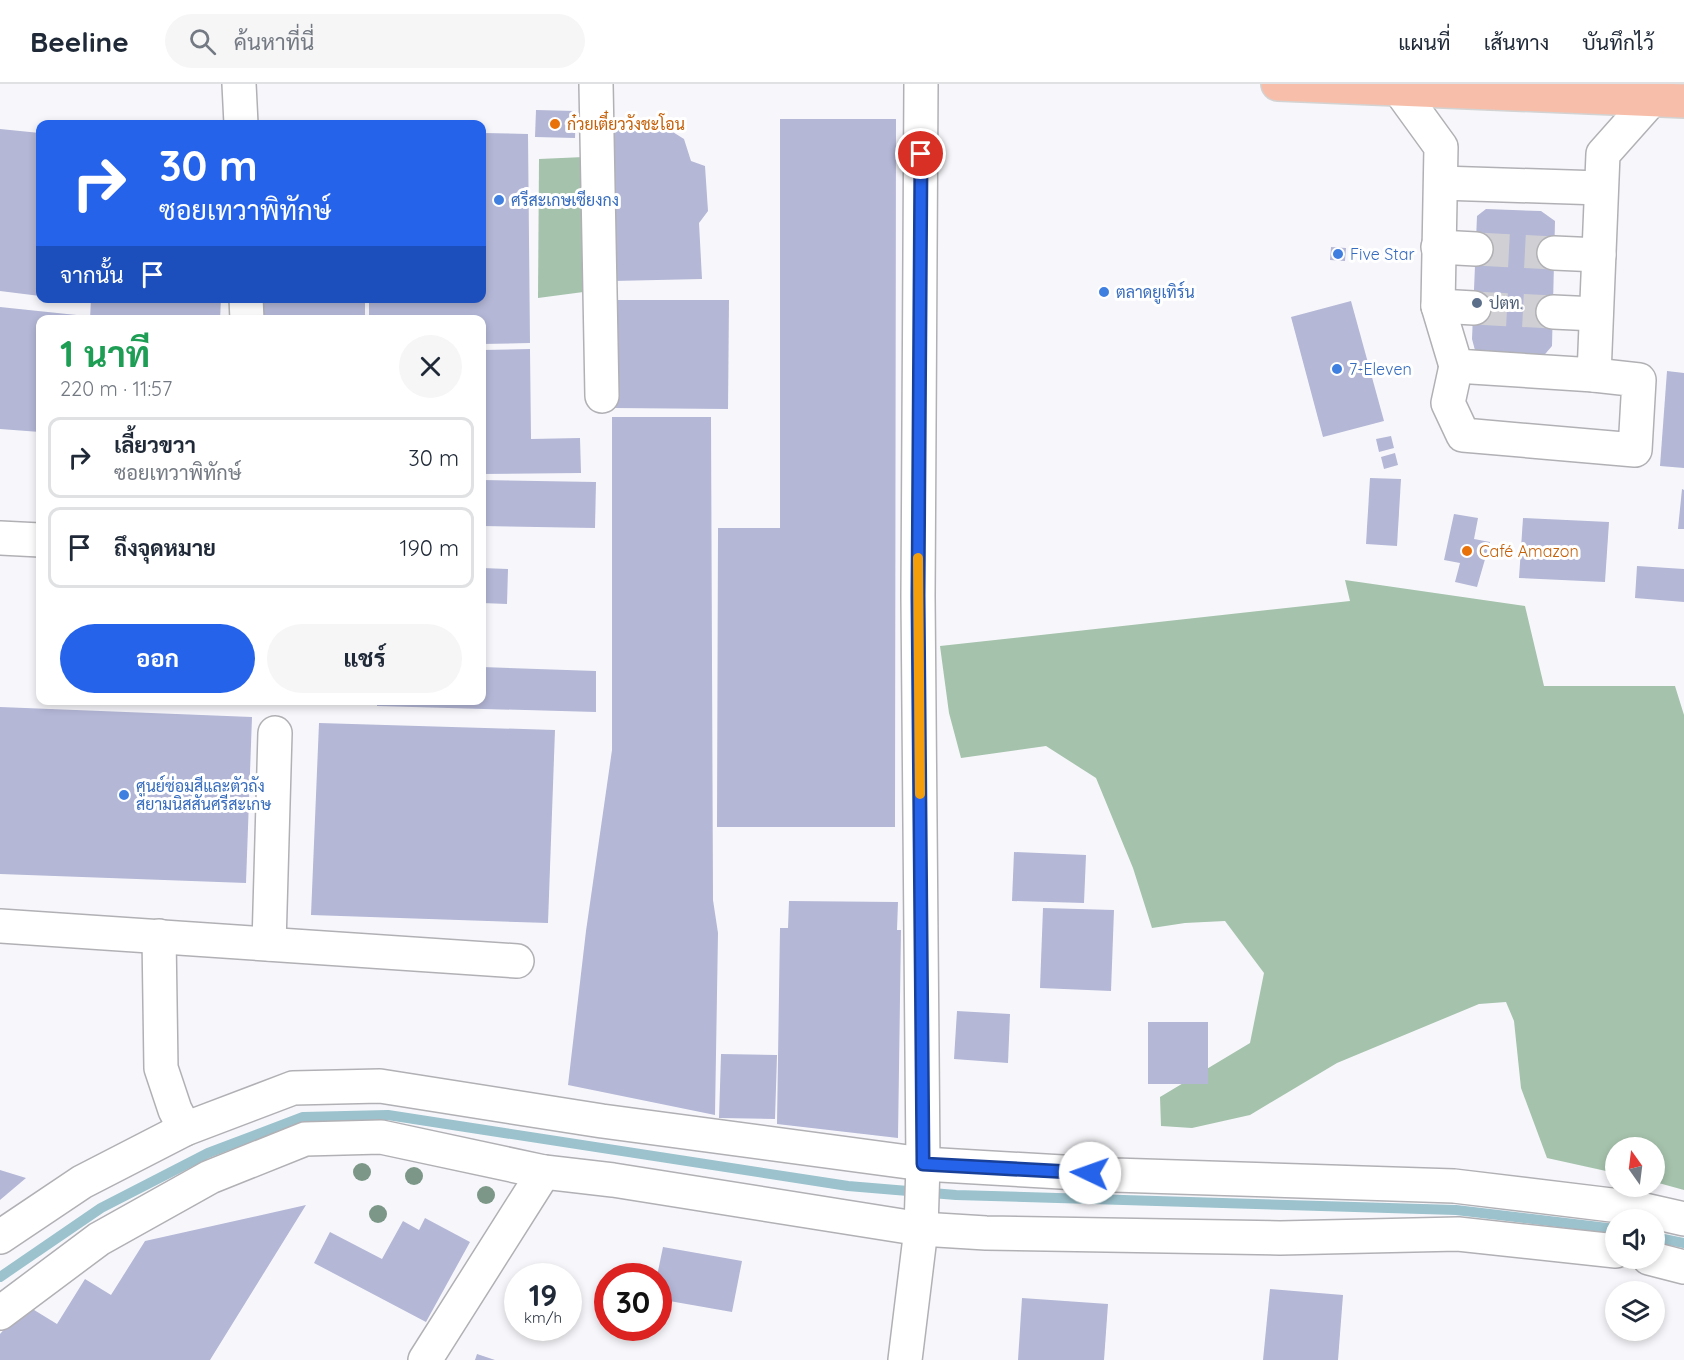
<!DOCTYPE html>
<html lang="th">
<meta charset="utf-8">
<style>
body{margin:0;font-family:Quicksand,Sarabun,sans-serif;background:#f6f6f7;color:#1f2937;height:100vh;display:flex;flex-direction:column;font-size:22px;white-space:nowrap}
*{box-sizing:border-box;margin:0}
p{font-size:20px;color:#747a83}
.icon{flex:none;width:33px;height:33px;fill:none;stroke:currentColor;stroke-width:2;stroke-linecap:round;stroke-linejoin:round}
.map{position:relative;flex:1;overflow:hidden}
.side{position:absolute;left:36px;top:231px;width:450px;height:390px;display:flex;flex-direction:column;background:#fff;border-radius:12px;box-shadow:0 3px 9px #0003}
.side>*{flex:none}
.hud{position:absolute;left:36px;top:36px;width:450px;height:183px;border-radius:12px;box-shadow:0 3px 9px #0003;background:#2563eb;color:#fff;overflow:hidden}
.needle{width:39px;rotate:346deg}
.buttons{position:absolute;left:1605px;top:1053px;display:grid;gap:12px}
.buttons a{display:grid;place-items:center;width:60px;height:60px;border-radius:50%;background:#fff;box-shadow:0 3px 9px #0003;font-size:30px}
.speed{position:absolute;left:504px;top:1179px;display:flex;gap:12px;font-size:30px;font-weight:700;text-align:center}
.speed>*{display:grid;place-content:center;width:78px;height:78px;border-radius:50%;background:#fff;box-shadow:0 3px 9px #0003;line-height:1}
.speed small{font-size:15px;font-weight:400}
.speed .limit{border:9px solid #d22;background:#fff;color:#111}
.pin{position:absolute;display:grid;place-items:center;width:51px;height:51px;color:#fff;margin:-26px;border:3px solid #fff;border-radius:50%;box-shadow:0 2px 6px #0007}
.me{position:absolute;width:66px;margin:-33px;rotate:273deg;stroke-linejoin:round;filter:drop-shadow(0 0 4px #0008)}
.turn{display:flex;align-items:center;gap:21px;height:126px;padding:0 24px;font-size:27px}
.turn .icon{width:78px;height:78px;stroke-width:2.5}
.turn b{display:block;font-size:42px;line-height:51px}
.then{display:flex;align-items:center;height:57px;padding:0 24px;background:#0003;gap:12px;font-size:22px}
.round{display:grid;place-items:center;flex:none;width:63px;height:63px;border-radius:32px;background:#f6f6f7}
.overview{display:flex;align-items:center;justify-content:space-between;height:102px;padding:0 24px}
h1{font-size:36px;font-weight:700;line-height:45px;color:#1e9e55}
.cta{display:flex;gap:12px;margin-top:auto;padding:12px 24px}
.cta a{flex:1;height:69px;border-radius:36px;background:#2563eb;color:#fff;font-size:24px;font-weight:700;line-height:69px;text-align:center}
.cta a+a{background:#f6f6f7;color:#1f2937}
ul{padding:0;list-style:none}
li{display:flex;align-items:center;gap:18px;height:81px;margin:0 12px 9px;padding:0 12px;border:3px solid #e0e1e3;border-radius:12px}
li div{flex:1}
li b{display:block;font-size:22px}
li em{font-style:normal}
header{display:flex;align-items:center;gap:36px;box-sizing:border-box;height:84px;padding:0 30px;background:#fff;border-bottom:2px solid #e0e1e3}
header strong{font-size:28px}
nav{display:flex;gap:33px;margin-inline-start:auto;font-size:21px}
.search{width:420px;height:54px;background:#f6f6f7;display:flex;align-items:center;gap:15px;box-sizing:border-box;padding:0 21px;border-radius:33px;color:#747a83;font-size:22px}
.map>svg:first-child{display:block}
.forest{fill:#a5c2ac}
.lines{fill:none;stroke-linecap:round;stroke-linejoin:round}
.stream{stroke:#9bc2cd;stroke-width:10}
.building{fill:#b4b7d6}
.minor-tunnel{stroke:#d0d0d4;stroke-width:33;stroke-dasharray:33 16;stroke-linecap:butt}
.minor-casing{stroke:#b1b1b5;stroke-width:36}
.major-casing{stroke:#d3d3d3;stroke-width:36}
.minor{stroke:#fff;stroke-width:33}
.major{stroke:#f7bfaa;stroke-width:33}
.tree{fill:#7c9788}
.route-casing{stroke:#184099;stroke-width:15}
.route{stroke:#2563eb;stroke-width:10}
.slow{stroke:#f59e0b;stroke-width:10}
.food-dot{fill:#e8710a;stroke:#fff;stroke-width:2}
.shop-dot{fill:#3f7fe0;stroke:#fff;stroke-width:2}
.service-dot{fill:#5c6f8a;stroke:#fff;stroke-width:2}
.labels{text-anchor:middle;stroke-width:6;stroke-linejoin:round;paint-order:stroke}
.food-label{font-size:16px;fill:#c56008;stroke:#fff;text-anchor:start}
.shop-label{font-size:16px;fill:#366cbe;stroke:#fff;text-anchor:start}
.service-label{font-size:16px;fill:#4e5e75;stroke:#fff;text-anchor:start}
</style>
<header>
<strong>Beeline</strong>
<div class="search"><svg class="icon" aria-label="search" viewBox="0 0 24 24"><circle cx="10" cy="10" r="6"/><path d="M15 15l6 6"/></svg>ค้นหาที่นี่</div>
<nav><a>แผนที่</a><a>เส้นทาง</a><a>บันทึกไว้</a></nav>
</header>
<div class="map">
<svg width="1684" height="1276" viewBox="0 0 1684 1276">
<rect width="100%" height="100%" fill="#f7f7fb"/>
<g class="forest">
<path d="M584 73 591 207 538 214 539 75Z"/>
<path d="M1345 496 1525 522 1544 602H1675L1684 631V1106L1655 1098 1654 1064H1616L1615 1089 1547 1074 1521 1004 1514 937 1506 918 1479 920 1337 979 1250 1031 1192 1044 1161 1042 1160 1013 1250 959 1264 889 1225 837 1185 839 1152 844 1133 784 1096 694 1046 662 961 674 949 629 940 562 1350 517Z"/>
</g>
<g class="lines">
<g class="stream">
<path d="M1654 1153 1684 1159"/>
<path d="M0 1193 101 1124 208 1069 303 1033 388 1031 848 1102 956 1111 1456 1126 1616 1145"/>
</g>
</g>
<g class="building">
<path d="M536 26 576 27 575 54 535 53Z"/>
<path d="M780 35H896L895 743H717L718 444H780Z"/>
<path d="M103 36 148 39V40H103Z"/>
<path d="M607 43 668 45 684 55 691 77 705 82 708 127 699 139 702 195 613 197Z"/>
<path d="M0 45 40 49V212L0 207Z"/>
<path d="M482 49 528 50 530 259 482 260V236H369V214H482Z"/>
<path d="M1486 125 1541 127 1555 137 1552 262 1540 276 1476 270 1472 255 1477 132Z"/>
<path d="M1331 163 1346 164 1345 177 1330 176Z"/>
<path d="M91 214H221L220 236H90Z"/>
<path d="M258 214H365V236H259Z"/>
<path d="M614 216H729L728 325 613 324Z"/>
<path d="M1351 217 1384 337 1323 353 1291 233Z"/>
<path d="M0 223 86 232V236H40V348L0 345Z"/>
<path d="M530 265 531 355 580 354 581 389 482 390V266Z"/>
<path d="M1667 287 1684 289V384L1660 382Z"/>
<path d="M612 333H711L713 816 718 849 715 1031 568 1001 586 847 612 666Z"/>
<path d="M1391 352 1394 364 1379 368 1376 355Z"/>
<path d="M1395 369 1398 381 1384 385 1381 373Z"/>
<path d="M1370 394 1401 395 1397 462 1366 460Z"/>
<path d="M482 396 596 398 595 444 482 442Z"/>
<path d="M1682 405 1684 406V445H1678Z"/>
<path d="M1454 430 1478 434 1474 455 1490 458 1477 503 1455 498 1460 479 1444 476Z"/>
<path d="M1523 434 1609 438 1605 498 1519 494Z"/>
<path d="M1637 482 1684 485V518L1635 514Z"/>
<path d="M482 484 508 485 507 520 482 519Z"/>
<path d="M482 583 596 587V628L377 622V616H482Z"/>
<path d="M0 623 252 633 246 799 0 790Z"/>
<path d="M319 639 555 646 548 839 311 831Z"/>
<path d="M1014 768 1086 771 1084 819 1012 817Z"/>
<path d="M789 817 898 818 897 846H901L898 1054 777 1040 780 844H788Z"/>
<path d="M1043 824 1114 826 1111 907 1040 904Z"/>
<path d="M957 927 1010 930 1008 979 954 975Z"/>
<rect x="1148" y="938" width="60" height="62"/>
<path d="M721 970 777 971 775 1035 719 1034Z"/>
<path d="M0 1086 26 1094 0 1116Z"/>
<path d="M306 1121 210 1276H0V1250L26 1221 57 1240 85 1195 111 1211 145 1157Z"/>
<path d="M425 1134 470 1158 426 1238 314 1179 330 1148 382 1175 403 1137 419 1146Z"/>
<path d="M663 1163 742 1177 732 1228 658 1215 657 1192Z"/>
<path d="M1270 1205 1343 1211 1338 1276H1263Z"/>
<path d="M1022 1214 1108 1220 1104 1276H1018Z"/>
<path d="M477 1270 495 1276H475Z"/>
</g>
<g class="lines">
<g class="minor-tunnel">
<path d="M1476 165 1554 169"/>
<path d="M1474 224 1553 228"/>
</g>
<g class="minor-casing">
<g id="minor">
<path d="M239 0 241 40"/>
<path d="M596 0 602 312"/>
<path d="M1399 5 1441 63 1438 222 1456 282 1594 291 1603 70 1651 16"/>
<path d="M1441 99 1601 104"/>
<path d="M1438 163 1476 165"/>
<path d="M1554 169 1599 171"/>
<path d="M246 214 247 236"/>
<path d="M1438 222 1474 224"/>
<path d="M1553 228 1596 230"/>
<path d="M1456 282 1448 319 1463 351 1635 366 1639 296 1594 291"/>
<path d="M0 454 40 456"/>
<path d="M0 842 517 877"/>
<path d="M159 852 161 984 175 1026 185 1045"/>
<path d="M269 860 275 649"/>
<path d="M0 1153 82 1098 185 1045 293 1004 380 1002 602 1037 923 1080 1114 1091 1454 1102 1636 1124 1684 1135"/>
<path d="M1649 1174 1684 1183"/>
<path d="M0 1229 99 1155 210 1093 305 1055 381 1053 544 1088 613 1096 921 1145 986 1149 1280 1154 1458 1150 1616 1167"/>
<path d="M425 1276 544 1088"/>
<path d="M905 1276 921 1145 923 1080 918 512 921 0"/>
</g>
</g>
<g class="major-casing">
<path id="major" d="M1278 0 1684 17"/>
</g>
<use href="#minor" class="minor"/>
<use href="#major" class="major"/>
</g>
<g class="tree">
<circle cx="362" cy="1088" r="9"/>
<circle cx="414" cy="1092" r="9"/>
<circle cx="486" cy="1111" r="9"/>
<circle cx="378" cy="1130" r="9"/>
</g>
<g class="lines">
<g class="route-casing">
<path id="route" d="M921 70 918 512 923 1080 1090 1089"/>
</g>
<use href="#route" class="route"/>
<path class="slow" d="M918 474 920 710"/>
</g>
<g class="food-dot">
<circle cx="555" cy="40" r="6"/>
<circle cx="1467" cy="467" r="6"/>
</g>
<g class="shop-dot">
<circle cx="499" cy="116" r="6"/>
<circle cx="1338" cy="170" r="6"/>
<circle cx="1104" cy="208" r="6"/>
<circle cx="1337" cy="285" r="6"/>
<circle cx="124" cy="711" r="6"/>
</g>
<circle class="service-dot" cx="1477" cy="219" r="6"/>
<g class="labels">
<g class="food-label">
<text x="567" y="46">ก๋วยเตี๋ยววังชะโอน</text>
<text x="1479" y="473">Café Amazon</text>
</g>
<g class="shop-label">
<text x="511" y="122">ศรีสะเกษเซียงกง</text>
<text x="1350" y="176">Five Star</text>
<text x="1116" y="214">ตลาดยูเทิร์น</text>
<text x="1349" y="291">7-Eleven</text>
<text x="136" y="708">ศูนย์ซ่อมสีและตัวถัง<tspan x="136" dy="18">สยามนิสสันศรีสะเกษ</tspan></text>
</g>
<g class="service-label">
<text x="1489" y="225">ปตท.</text>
</g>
</g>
</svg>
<div class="buttons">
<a><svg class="needle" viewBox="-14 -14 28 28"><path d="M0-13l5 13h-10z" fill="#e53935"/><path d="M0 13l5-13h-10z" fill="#747a83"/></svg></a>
<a><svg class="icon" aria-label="sound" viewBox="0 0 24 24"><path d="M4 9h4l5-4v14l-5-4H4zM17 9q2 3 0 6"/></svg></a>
<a><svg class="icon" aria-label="layers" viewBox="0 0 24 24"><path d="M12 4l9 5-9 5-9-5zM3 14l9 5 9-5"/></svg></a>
</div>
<div class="speed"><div>19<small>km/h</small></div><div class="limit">30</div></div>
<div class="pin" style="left:921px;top:70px;background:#d93025"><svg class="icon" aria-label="arrive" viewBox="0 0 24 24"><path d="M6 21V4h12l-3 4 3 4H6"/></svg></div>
<svg class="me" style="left:1090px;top:1089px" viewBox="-20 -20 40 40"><circle r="19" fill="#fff"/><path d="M0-13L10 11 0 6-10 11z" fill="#2563eb"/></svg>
<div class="hud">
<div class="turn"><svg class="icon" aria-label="right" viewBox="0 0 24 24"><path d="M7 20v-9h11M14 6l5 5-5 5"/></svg><div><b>30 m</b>ซอยเทวาพิทักษ์</div></div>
<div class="then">จากนั้น<svg class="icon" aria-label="arrive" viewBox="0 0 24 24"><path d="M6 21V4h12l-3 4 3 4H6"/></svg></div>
</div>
<section class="side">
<div class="overview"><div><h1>1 นาที</h1><p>220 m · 11:57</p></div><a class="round"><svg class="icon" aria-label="close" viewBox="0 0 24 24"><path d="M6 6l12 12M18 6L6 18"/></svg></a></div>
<ul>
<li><svg class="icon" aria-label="right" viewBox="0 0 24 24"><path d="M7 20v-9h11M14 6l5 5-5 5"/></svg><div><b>เลี้ยวขวา</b><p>ซอยเทวาพิทักษ์</p></div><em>30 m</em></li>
<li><svg class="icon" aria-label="arrive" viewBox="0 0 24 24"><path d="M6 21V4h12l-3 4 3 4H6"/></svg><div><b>ถึงจุดหมาย</b></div><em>190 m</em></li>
</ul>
<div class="cta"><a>ออก</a><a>แชร์</a></div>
</section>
</div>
